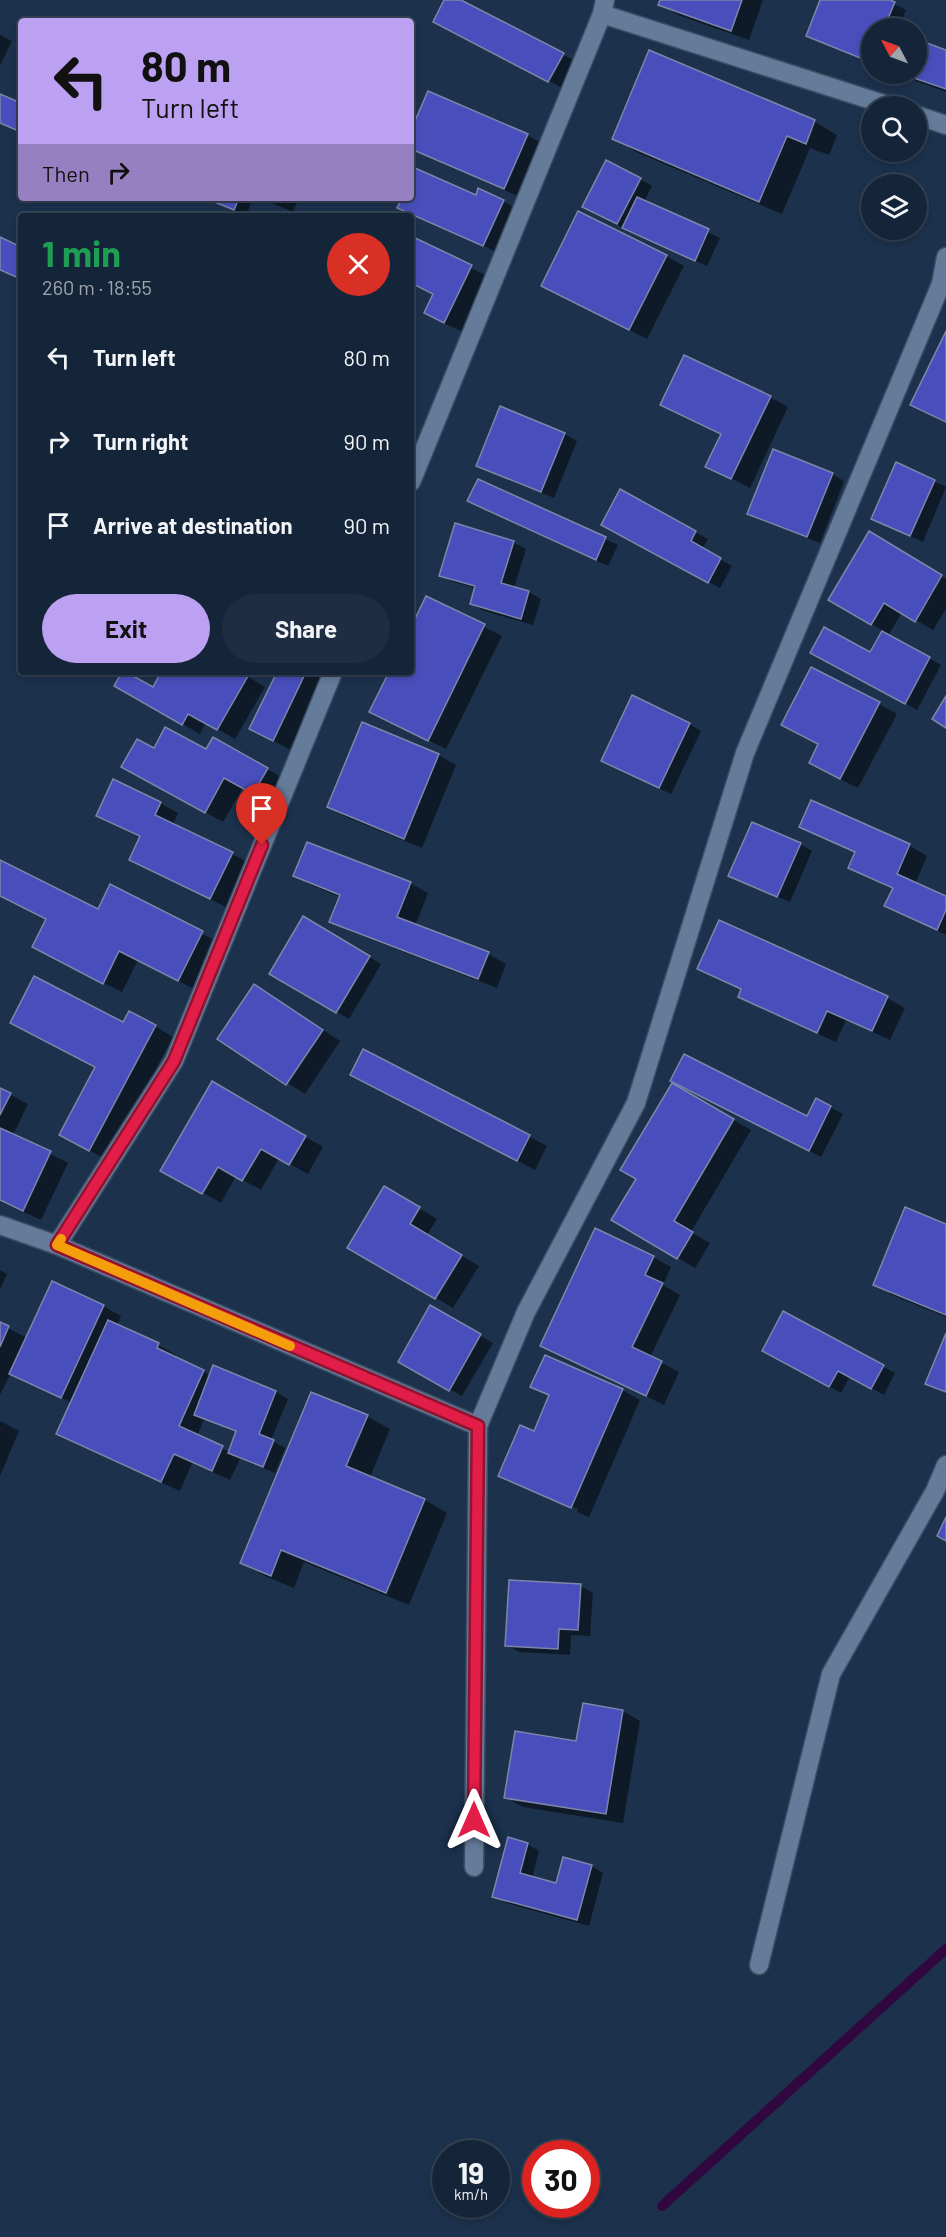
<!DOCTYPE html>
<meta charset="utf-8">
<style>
body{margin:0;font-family:Barlow,sans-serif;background:#1e2d41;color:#f1f3f6;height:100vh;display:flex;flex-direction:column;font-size:22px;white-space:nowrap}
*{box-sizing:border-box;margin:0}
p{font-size:20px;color:#9da5ae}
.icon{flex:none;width:33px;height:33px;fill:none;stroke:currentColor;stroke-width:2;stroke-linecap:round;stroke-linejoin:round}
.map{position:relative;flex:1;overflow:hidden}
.details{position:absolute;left:18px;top:213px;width:396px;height:462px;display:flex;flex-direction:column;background:#152539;border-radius:6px;box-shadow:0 3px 9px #0003,0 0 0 2px #344253}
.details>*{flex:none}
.guide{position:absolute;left:18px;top:18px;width:396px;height:183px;border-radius:6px;box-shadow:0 3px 9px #0003,0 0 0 2px #344253;background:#bca0f2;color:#111;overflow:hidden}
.needle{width:39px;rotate:311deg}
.controls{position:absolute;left:861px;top:18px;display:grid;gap:12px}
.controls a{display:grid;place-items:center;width:66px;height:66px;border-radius:50%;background:#152539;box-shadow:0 3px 9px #0003,0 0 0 2px #344253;font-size:30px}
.speed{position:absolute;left:432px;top:2140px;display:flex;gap:12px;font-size:30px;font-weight:700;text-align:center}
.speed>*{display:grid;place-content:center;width:78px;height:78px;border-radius:50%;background:#152539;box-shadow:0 3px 9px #0003,0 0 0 2px #344253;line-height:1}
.speed small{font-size:15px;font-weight:400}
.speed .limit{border:9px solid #d22;background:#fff;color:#111}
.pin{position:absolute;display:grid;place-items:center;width:51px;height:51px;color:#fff;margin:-62px -26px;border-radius:50% 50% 50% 0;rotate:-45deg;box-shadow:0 0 6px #0007}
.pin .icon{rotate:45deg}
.me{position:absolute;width:66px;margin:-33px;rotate:0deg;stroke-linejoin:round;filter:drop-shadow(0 0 4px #0008)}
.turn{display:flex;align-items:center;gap:21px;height:126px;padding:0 24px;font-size:27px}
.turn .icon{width:78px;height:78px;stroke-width:2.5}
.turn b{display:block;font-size:42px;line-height:51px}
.then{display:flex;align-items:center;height:57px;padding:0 24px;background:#0003;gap:12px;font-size:22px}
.round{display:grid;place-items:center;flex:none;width:63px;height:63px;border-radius:32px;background:#1e2d41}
.summary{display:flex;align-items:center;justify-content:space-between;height:102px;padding:0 24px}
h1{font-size:36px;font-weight:700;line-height:45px;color:#1e9e55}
.primary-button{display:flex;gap:12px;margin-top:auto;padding:12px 24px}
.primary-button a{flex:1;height:69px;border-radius:36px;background:#bca0f2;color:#111;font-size:24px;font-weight:700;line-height:69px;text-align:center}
.primary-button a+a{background:#1e2d41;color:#f1f3f6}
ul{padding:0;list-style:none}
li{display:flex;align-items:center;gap:18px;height:84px;padding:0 24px}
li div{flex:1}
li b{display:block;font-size:22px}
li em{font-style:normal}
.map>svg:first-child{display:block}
.shadow{fill:#0007;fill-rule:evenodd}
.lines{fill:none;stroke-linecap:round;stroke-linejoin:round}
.stream{stroke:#30073f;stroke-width:10}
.building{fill:#484fbc;stroke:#7e85aa;stroke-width:1.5}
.minor-casing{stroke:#3b4d64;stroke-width:21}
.minor{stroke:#647b9a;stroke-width:18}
.route-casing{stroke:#92132f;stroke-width:15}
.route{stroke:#e11d48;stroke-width:10}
.slow{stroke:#f59e0b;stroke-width:10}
</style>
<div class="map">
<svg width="946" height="2237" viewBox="0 0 946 2237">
<rect width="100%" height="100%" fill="#1c314c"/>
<g class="shadow">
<path d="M446 0H458L575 61 561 87 447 28Z"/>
<path d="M662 0H763L749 40 678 15 660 4Z"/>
<path d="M822 0H886L906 10 899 28H872V63L808 35Z"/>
<path d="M0 35 12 41 0 66Z"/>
<path d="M650 52 815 122 837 135 829 155 810 148 782 214 636 152 614 138Z"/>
<path d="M946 52V92L916 81 903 74H916Z"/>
<path d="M411 134 527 135 545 145 522 198 411 149Z"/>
<path d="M640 179 652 186 644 202 720 238 707 266 636 235 596 213Z"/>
<path d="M411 180 476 197 503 201 515 208 495 251 411 214 403 198H411Z"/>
<path d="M207 198H253L246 216Z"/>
<path d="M260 198H299L293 212Z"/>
<path d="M411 238 489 277 463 332 443 323 434 295 411 284Z"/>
<path d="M0 239 21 248V280L0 271Z"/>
<path d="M666 256 684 266 647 339 543 286Z"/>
<path d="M411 306 416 309 411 320Z"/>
<path d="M770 397 788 407 750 488 707 466 728 436 662 405Z"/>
<path d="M501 408 565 434 577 441 554 498 490 472 478 465Z"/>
<path d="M897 464 946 487 923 542 885 525Z"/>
<path d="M832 474 844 481 820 543 761 520 749 513Z"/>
<path d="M479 481 618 545 608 566 469 501Z"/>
<path d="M621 492 708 539 702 549 732 566 720 588 615 532Z"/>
<path d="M870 534 946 579V609L933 630 902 612 888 636 941 665 917 710 824 659 871 654 883 631 831 599Z"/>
<path d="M513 542 526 549 514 588 529 592 541 599 533 625 484 611 472 604 476 588 453 582 441 575Z"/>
<path d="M427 598 502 636 446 749 389 721 390 672H411V630Z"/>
<path d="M163 672H239L265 687 235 739 206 722 200 734 116 685 153 689Z"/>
<path d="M278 672H329L291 750 251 729Z"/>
<path d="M879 704 897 714 858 788 828 773 820 745 783 725Z"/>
<path d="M689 724 701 731 671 794 615 767Z"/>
<path d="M154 750 206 752 267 769 285 779 272 803 243 787 223 822 141 777Z"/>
<path d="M438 755 456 765 422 848 346 817 328 807Z"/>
<path d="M812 802 910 846 927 856 915 884 946 898V935L886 906 894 889 850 867 856 853 801 826Z"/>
<path d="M160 803 178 813 173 825 250 863 228 908 131 860 141 837 98 815Z"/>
<path d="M800 844 812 851 790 902 742 882Z"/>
<path d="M0 861 98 911 110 886 220 943 196 990 138 960 122 992 51 957 48 919 0 895Z"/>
<path d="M295 876 410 883 428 893 415 926 488 954 506 964 497 988 349 931 331 921 340 897 313 886Z"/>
<path d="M304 918 381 964 349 1019 271 973Z"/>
<path d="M699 968 887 998 905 1008 890 1040 846 1020 836 1042 757 1006 740 996 743 990Z"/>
<path d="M272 996 340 1041 305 1094 219 1039Z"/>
<path d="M124 1024 155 1026 173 1037 108 1160 79 1145Z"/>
<path d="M364 1051 547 1146 535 1170 352 1075Z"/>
<path d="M213 1083 323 1147 308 1174 279 1158 261 1190 236 1176 221 1203 163 1170Z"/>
<path d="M673 1085 751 1130 691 1232 710 1243 695 1268 614 1220 638 1179Z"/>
<path d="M684 1087 808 1118 816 1100 843 1114 821 1157Z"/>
<path d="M0 1089 28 1104 13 1135 68 1163 41 1220 0 1201Z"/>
<path d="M384 1188 437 1219 427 1235 479 1266 453 1308 350 1247Z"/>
<path d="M946 1226V1317L892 1295 875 1284Z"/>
<path d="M653 1257 671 1267 663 1285 680 1295 650 1357 679 1372 664 1405 542 1345Z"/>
<path d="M0 1270 7 1274 0 1289Z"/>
<path d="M103 1306 121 1316 117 1326 158 1345 176 1355 175 1358 211 1375 214 1367 276 1392 288 1399 271 1440 285 1448 275 1473 240 1459 230 1480 192 1463 180 1491 76 1444 58 1433 72 1403 11 1373 0 1395V1324L27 1338ZM204 1419 238 1433 230 1452 197 1436Z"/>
<path d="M431 1307 493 1343 462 1396 400 1361Z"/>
<path d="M784 1313 895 1373 884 1395 850 1376 841 1393 776 1358Z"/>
<path d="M532 1386 622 1390 640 1400 589 1517 577 1512 578 1509 516 1483V1485L500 1476 535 1433 550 1396Z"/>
<path d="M367 1416 390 1429 370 1477 425 1500 447 1513 409 1605 304 1562 294 1588 265 1576 242 1563Z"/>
<path d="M0 1421 19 1431 0 1476Z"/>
<path d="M581 1586 593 1593 590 1636 571 1635 570 1655 519 1652 507 1645Z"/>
<path d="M623 1711 640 1721 623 1823 523 1807 505 1797Z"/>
<path d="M527 1844 539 1851 532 1878 558 1884 591 1866 603 1873 589 1926 506 1903 494 1896Z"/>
</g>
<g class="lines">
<path class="stream" d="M662 2206 946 1949"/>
</g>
<g class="building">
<path d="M444 0H461L564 53 548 82 433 22Z"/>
<path d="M660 0H742L731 31 658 5Z"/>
<path d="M820 0H890L895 2 884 28H872L870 62 806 36Z"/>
<path d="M916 39 946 50V89L902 74H916Z"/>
<path d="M649 50 815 120 806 144 787 136 759 202 612 139Z"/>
<path d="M428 91 528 134 504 189 411 149V130Z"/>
<path d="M0 94 21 103V132L0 123Z"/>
<path d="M606 160 641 178 617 224 582 207Z"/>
<path d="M415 168 476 195 478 188 504 200 483 246 397 208 402 198H411V177Z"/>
<path d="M637 197 709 229 695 261 622 228Z"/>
<path d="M205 198H239L234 210Z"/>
<path d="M578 211 667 255 629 330 541 286Z"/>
<path d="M411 236 472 265 444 323 424 313 433 294 411 283Z"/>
<path d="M0 237 21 247V279L0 270Z"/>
<path d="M946 331V422L910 405Z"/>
<path d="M684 355 771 396 731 479 705 467 721 434 660 405Z"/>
<path d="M500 406 565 433 541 492 476 466Z"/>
<path d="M773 449 833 473 807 537 747 514Z"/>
<path d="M896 462 935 480 910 536 871 519Z"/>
<path d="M478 479 606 537 596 560 467 501Z"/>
<path d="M620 489 696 531 691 541 721 558 708 583 601 525Z"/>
<path d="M455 523 514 541 501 583 529 591 521 619 470 604 475 586 439 576Z"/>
<path d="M869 531 942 575 915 622 884 603 871 625 828 600Z"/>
<path d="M426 596 485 624 428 741 369 712 389 672H411V627Z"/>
<path d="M824 627 870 652 882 631 930 657 905 704 810 653Z"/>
<path d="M811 667 880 702 840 779 809 763 818 744 781 725Z"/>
<path d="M122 672H126L153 687 161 672H242L248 676 217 730 188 714 182 725 114 686Z"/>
<path d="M277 672H306L273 741 249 729Z"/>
<path d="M632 695 690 723 659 788 601 761Z"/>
<path d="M946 696V728L932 719Z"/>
<path d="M362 722 439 754 404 839 327 807Z"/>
<path d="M165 727 206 749 213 737 268 768 253 794 224 778 205 813 121 767 137 739 154 748Z"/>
<path d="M113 779 161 802 155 815 233 852 210 899 129 860 140 836 96 816Z"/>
<path d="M811 800 910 844 897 874 946 896V910L937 930 884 906 893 888 848 868 855 852 799 827Z"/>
<path d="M752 822 801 843 777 897 728 876Z"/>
<path d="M307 842 411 882 397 917 489 952 478 979 329 922 340 895 293 876Z"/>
<path d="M0 860 98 909 110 884 203 931 178 981 119 951 103 984 32 947 46 919 0 896Z"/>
<path d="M303 916 370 956 336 1013 269 974Z"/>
<path d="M719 920 888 996 872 1031 827 1011 817 1033 738 997 741 989 697 969Z"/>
<path d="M34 976 123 1022 129 1011 156 1025 89 1151 59 1135 95 1067 10 1023Z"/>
<path d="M254 984 323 1030 286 1085 217 1039Z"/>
<path d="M363 1049 530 1135 517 1161 350 1075Z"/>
<path d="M684 1054 807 1116 816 1098 831 1106 809 1151 670 1081Z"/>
<path d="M212 1081 306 1136 289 1165 261 1149 242 1181 218 1167 202 1194 160 1171Z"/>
<path d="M672 1083 734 1119 674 1221 693 1232 677 1259 611 1220 636 1179 620 1170Z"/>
<path d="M0 1088 11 1093 0 1115Z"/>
<path d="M0 1128 51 1151 23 1211 0 1200Z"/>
<path d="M384 1186 420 1207 410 1224 462 1255 435 1299 347 1248Z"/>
<path d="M905 1207 946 1224V1315L873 1285Z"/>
<path d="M595 1228 654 1256 645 1275 663 1283 632 1347 662 1361 646 1396 540 1346Z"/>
<path d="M52 1281 104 1305 61 1398 9 1374Z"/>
<path d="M430 1305 481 1334 449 1391 398 1362Z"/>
<path d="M783 1311 884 1365 871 1389 838 1371 829 1387 762 1351Z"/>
<path d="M108 1320 159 1343 157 1348 204 1370 179 1426 223 1446 212 1471 174 1454 161 1482 56 1434Z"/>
<path d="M0 1322 9 1326 0 1347Z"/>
<path d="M946 1333V1392L925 1384Z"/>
<path d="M545 1355 623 1389 571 1508 498 1476 520 1425 534 1431 549 1395 530 1387Z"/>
<path d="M213 1365 276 1391 259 1434 274 1440 263 1467 228 1453 236 1431 194 1415Z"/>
<path d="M311 1392 368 1415 346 1466 425 1499 386 1593 281 1550 271 1576 240 1563Z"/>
<path d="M946 1517V1541L937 1536Z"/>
<path d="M509 1580 581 1584 578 1630 559 1629 558 1649 505 1646Z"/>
<path d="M583 1703 623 1710 606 1814 504 1798 515 1731 576 1741Z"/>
<path d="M508 1837 528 1843 520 1873 556 1883 563 1857 592 1865 577 1920 492 1897Z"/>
</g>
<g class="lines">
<g class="minor-casing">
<g id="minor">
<path d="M602 14 890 106"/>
<path d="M916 115 946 125"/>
<path d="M411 482 602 14 605 0"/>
<path d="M0 1225 57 1245 478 1426"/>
<path d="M57 1245 174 1061 333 672"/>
<path d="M474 1867 478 1426 526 1312 636 1103 745 753 941 284 946 257"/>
<path d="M759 1965 831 1674 935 1491 946 1465"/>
</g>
</g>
<use href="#minor" class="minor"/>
</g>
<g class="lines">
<g class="route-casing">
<path id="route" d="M262 845 174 1061 57 1245 478 1426 474 1820"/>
</g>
<use href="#route" class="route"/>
<path class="slow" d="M61 1239 57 1245 290 1346"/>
</g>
</svg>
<div class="controls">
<a><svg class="needle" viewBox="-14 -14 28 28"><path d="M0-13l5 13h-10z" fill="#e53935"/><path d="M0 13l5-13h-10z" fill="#9da5ae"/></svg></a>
<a><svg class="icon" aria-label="search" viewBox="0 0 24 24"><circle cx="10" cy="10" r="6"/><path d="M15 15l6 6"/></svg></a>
<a><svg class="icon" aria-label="layers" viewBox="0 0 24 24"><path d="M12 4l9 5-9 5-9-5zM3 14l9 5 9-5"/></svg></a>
</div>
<div class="speed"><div>19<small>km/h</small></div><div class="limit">30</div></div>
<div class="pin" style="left:262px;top:845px;background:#d93025"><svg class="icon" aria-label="arrive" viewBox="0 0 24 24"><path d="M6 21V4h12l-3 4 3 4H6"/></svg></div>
<svg class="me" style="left:474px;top:1820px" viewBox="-20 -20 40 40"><path d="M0-17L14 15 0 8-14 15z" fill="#e11d48" stroke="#fff" stroke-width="4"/></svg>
<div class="guide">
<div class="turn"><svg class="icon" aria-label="left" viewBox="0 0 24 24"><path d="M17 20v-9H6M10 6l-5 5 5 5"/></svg><div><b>80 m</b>Turn left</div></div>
<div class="then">Then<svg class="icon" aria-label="right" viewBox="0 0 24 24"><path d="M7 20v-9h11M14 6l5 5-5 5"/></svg></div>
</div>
<section class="details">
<div class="summary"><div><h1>1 min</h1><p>260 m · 18:55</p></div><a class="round" style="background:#d93025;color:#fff"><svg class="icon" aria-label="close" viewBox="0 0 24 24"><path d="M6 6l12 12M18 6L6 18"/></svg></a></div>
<ul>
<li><svg class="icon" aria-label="left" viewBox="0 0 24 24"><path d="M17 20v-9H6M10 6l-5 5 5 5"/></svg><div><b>Turn left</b></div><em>80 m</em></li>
<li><svg class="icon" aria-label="right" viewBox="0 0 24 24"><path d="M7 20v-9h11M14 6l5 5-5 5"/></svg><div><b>Turn right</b></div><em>90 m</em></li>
<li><svg class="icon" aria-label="arrive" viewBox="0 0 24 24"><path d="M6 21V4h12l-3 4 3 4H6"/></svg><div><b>Arrive at destination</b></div><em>90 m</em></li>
</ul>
<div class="primary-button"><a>Exit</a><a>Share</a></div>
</section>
</div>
